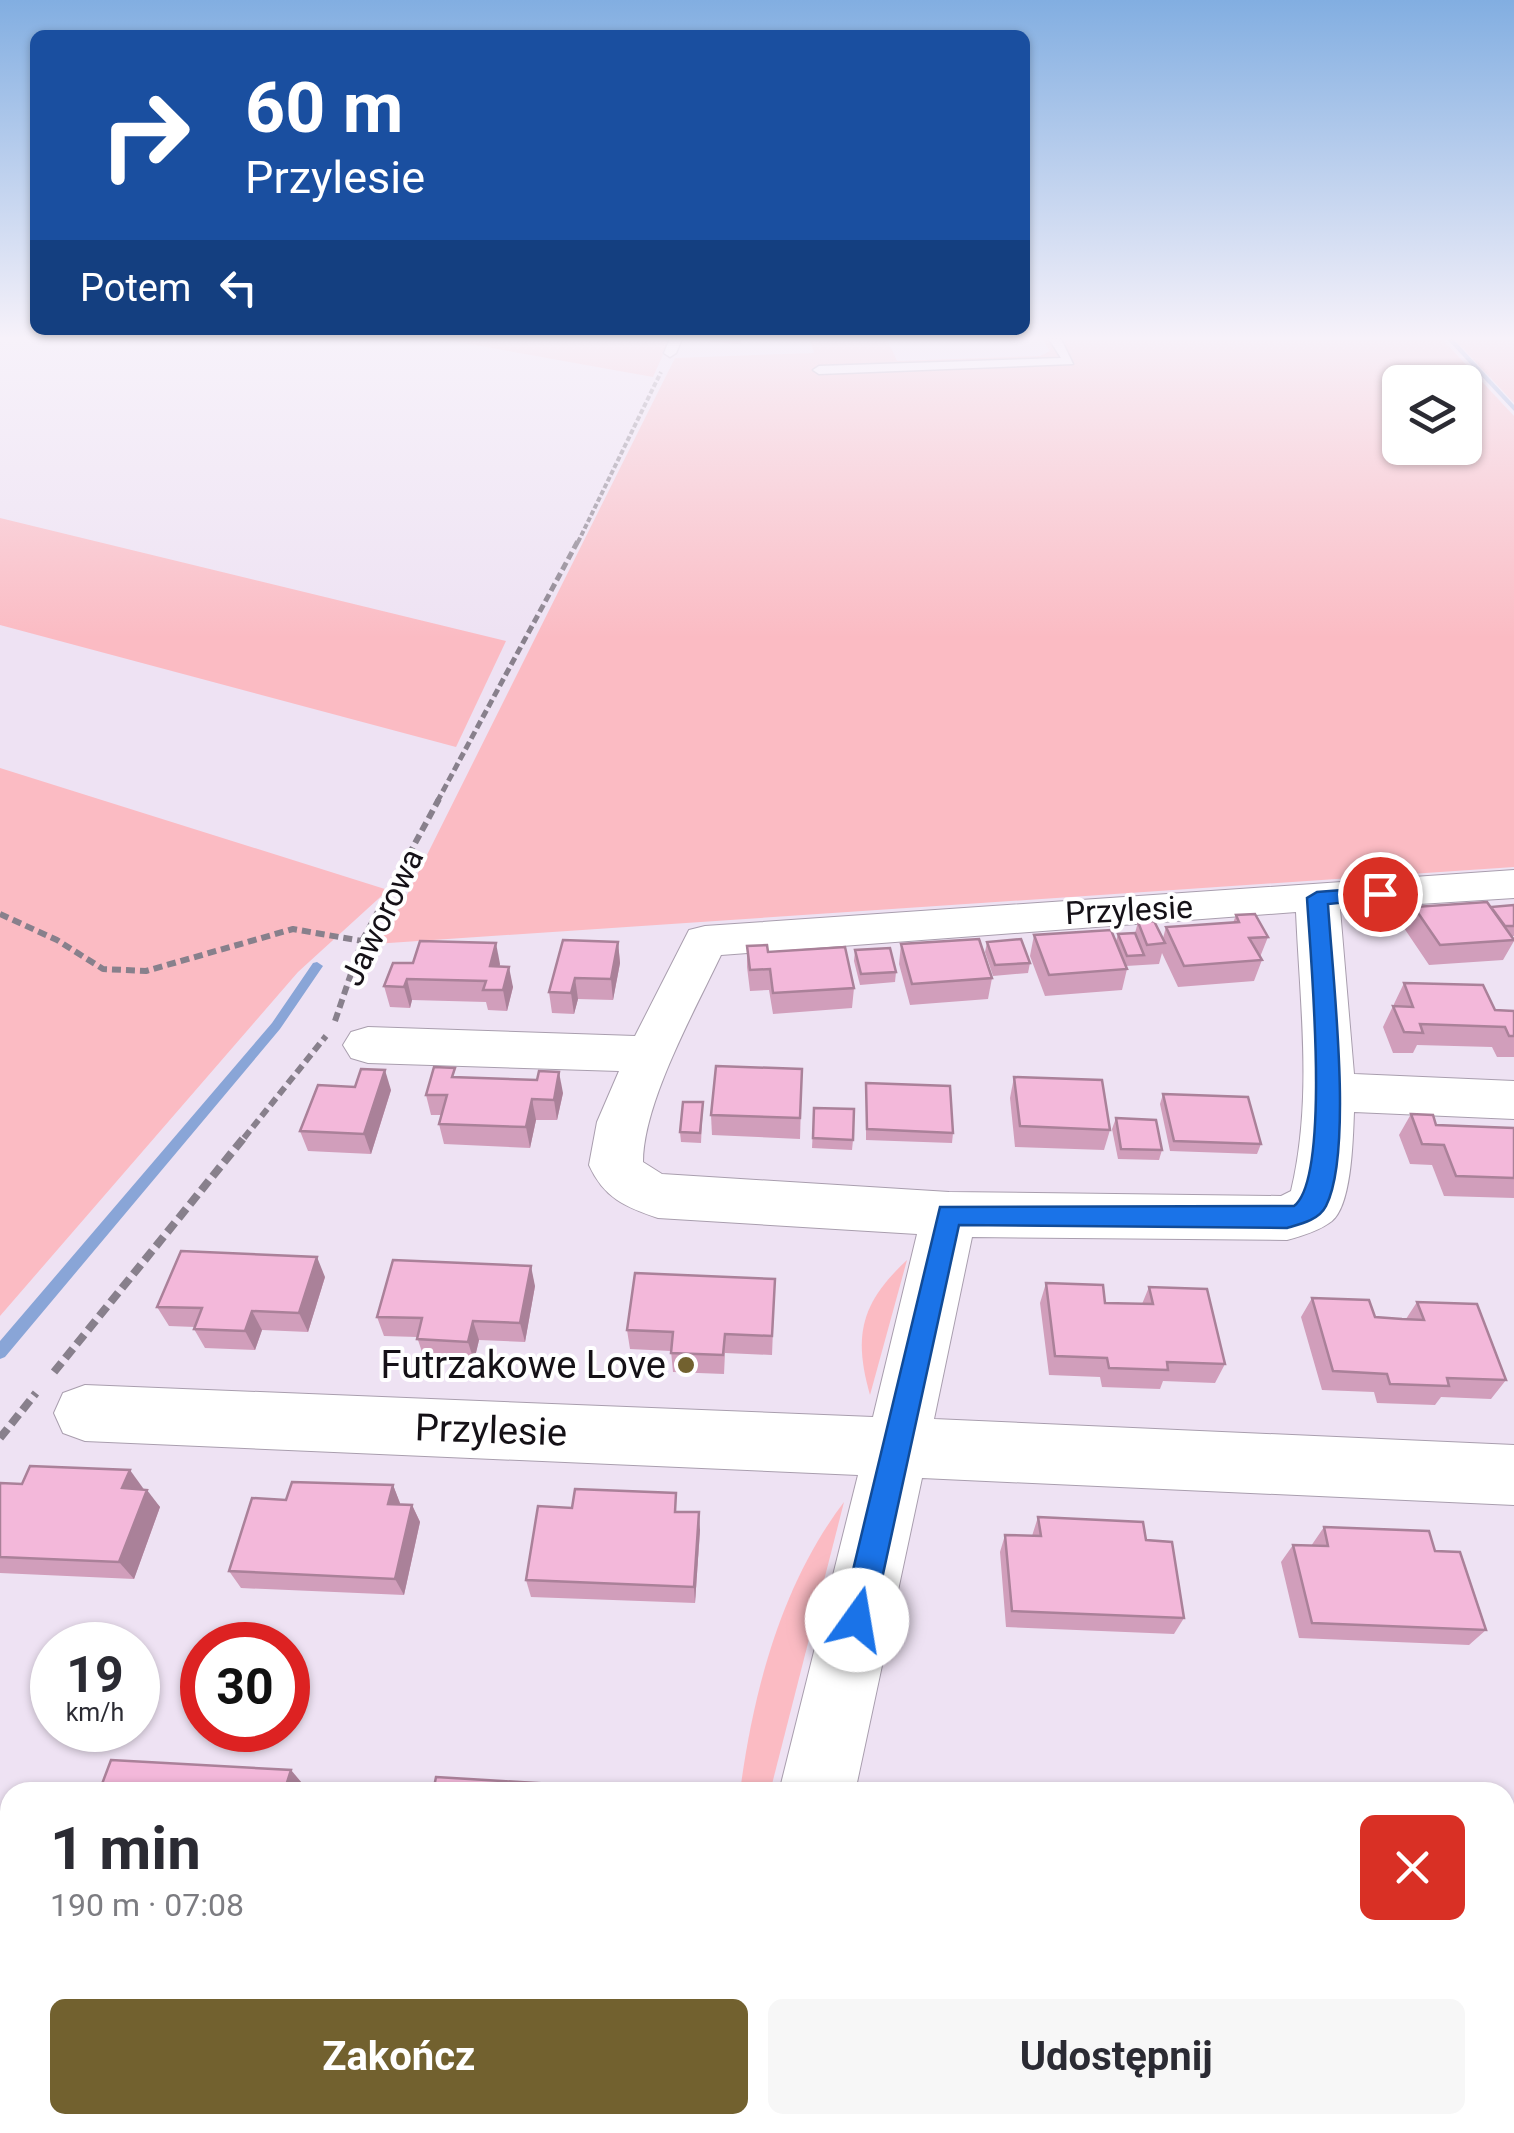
<!DOCTYPE html>
<html lang="pl">
<meta charset="utf-8">
<style>
body{margin:0;font-family:Roboto,sans-serif;background:#f7f7f7;color:#2b2b33;height:100vh;display:flex;flex-direction:column;font-size:38px;white-space:nowrap}
*{box-sizing:border-box;margin:0}
p{font-size:32px;color:#7c7c81}
.icon{flex:none;width:55px;height:55px;fill:none;stroke:currentColor;stroke-width:2;stroke-linecap:round;stroke-linejoin:round}
.map{position:relative;flex:1;overflow:hidden}
.panel{position:absolute;left:0px;top:1782px;width:1515px;height:352px;display:flex;flex-direction:column;background:#fff;border-radius:30px 30px 0 0;box-shadow:0 2px 8px #0004}
.panel>*{flex:none}
.top-card{position:absolute;left:30px;top:30px;width:1000px;height:305px;border-radius:15px;box-shadow:0 2px 8px #0004;background:#1a4fa0;color:#fff;overflow:hidden}
.controls{position:absolute;left:1382px;top:365px;display:grid;gap:20px}
.controls a{display:grid;place-items:center;width:100px;height:100px;border-radius:15px;background:#fff;box-shadow:0 2px 8px #0004;font-size:50px}
.speed{position:absolute;left:30px;top:1622px;display:flex;gap:20px;font-size:50px;font-weight:700;text-align:center}
.speed>*{display:grid;place-content:center;width:130px;height:130px;border-radius:50%;background:#fff;box-shadow:0 2px 8px #0004;line-height:1}
.speed small{font-size:25px;font-weight:400}
.speed .limit{border:15px solid #d22;background:#fff;color:#111}
.pin{position:absolute;display:grid;place-items:center;width:85px;height:85px;color:#fff;margin:-42px;border:5px solid #fff;border-radius:50%;box-shadow:0 2px 10px #0007}
.me{position:absolute;width:110px;margin:-55px;rotate:13deg;stroke-linejoin:round;filter:drop-shadow(0 0 8px #0008)}
.turn{display:flex;align-items:center;gap:35px;height:210px;padding:0 50px;font-size:45px}
.turn .icon{width:130px;height:130px;stroke-width:2.5}
.turn b{display:block;font-size:70px;line-height:85px}
.then{display:flex;align-items:center;height:95px;padding:0 50px;background:#0003;gap:20px;font-size:38px}
.round{display:grid;place-items:center;flex:none;width:105px;height:105px;border-radius:15px;background:#f7f7f7}
.headline{display:flex;align-items:center;justify-content:space-between;height:170px;padding:0 50px}
h1{font-size:60px;font-weight:700;line-height:75px}
.button{display:flex;gap:20px;margin-top:auto;padding:20px 50px}
.button a{flex:1;height:115px;border-radius:15px;background:#72612f;color:#fff;font-size:40px;font-weight:700;line-height:115px;text-align:center}
.button a+a{background:#f7f7f7;color:#2b2b33}
.map>svg:first-child{display:block}
.green{fill:#fbbbc3;fill-rule:evenodd}
.lines{fill:none;stroke-linecap:round;stroke-linejoin:round}
.stream{fill:#89a5d7;fill-rule:evenodd}
.service-casing{stroke:#a99eae;stroke-width:3}
.minor-casing{stroke:#a99eae;stroke-width:2}
.path-far3{stroke:#88808c;stroke-width:4;stroke-dasharray:5 2.5;stroke-linecap:butt}
.path-far2{stroke:#88808c;stroke-width:5;stroke-dasharray:8 4;stroke-linecap:butt}
.path-far1{stroke:#88808c;stroke-width:6;stroke-dasharray:9 5;stroke-linecap:butt}
.path{stroke:#88808c;stroke-width:8;stroke-dasharray:12 6;stroke-linecap:butt}
.service{fill:#fff;fill-rule:evenodd}
.minor{fill:#fff;fill-rule:evenodd}
.wall{fill:#d19ebb}
.shaded-wall{fill:#aa8199}
.building{fill:#f3b8da;stroke:#aa8199;stroke-width:2.5}
.route{fill:#1a73e8;stroke:#114b97;stroke-width:2.5}
.poi-dot{fill:#72612f;stroke:#fff;stroke-width:4}
.labels{text-anchor:middle;stroke-width:8;stroke-linejoin:round;paint-order:stroke}
.street-label{font-size:32px;fill:#151117;stroke:#fff}
.near-poi-label{font-size:38px;fill:#151117;stroke:#fff;text-anchor:end}
.near-street-label{font-size:38px;fill:#151117;stroke:#fff}
</style>
<div class="map">
<svg width="1514" height="2133" viewBox="0 0 1514 2133">
<rect width="100%" height="100%" fill="#eee2f3"/>
<g class="green">
<path d="M442 339H670L653 377Z"/>
<path d="M810 339H887L897 361 1040 356 1050 351 1042 339H1442L1514 416V867L374 944 403 903 675 358 814 353ZM1400 382H1465V448H1400Z"/>
<path d="M1454 339H1514V403Z"/>
<path d="M0 518 506 641 456 747 0 625Z"/>
<path d="M0 768 388 890 298 972 0 1316Z"/>
<path d="M907 1260 870 1395C853 1335 861 1303 907 1260Z"/>
<path d="M844 1502 770 1792H740C753 1692 781 1585 844 1502Z"/>
</g>
<g class="lines">
<g class="stream">
<path d="M1447 339H1453L1514 405V411Z"/>
<path d="M317 962 323 966 280 1029 5 1357 0 1359V1341L272 1023 313 963Z"/>
</g>
<g class="service-casing">
<g id="service">
<path d="M670 339H682L676 353 670 357 664 353Z"/>
<path d="M1049 339H1061L1073 364 819 374 813 370 819 366 1061 358Z"/>
</g>
</g>
<g class="minor-casing">
<g id="minor">
<path d="M1514 870V898L1340 909 1354 1074 1514 1081V1119L1354 1112C1353 1137 1352 1205 1332 1221 1319 1231 1302 1236 1287 1240L972 1237 934 1419 1514 1445V1505L922 1478 855 1792H779L858 1475 85 1441 63 1433 54 1413 63 1393 85 1385 873 1417 917 1234 658 1218C625 1207 604 1198 589 1165L597 1122 619 1071 368 1063 351 1058 343 1045 351 1032 368 1027 635 1036 689 930 705 926ZM1296 912C1300 1006 1313 1099 1291 1191L1281 1196 949 1192 662 1174 643 1162C643 1103 695 1010 721 955Z"/>
<path d="M0 1997 10 1998V2082L0 2081Z"/>
<path d="M1505 2084H1514V2133H1424L1420 2125H1505Z"/>
<path d="M694 2125H782L780 2133H692Z"/>
</g>
</g>
<path class="path-far3" d="M578 542 661 372"/>
<path class="path-far2" d="M437 802 579 539"/>
<g class="path-far1">
<path d="M0 914 57 940 103 969 146 971 293 929 362 941"/>
<path d="M335 1021 362 941 439 799"/>
<path d="M244 1138 326 1036"/>
</g>
<g class="path">
<path d="M54 1372 246 1135"/>
<path d="M0 1438 36 1393"/>
</g>
<use href="#service" class="service"/>
<use href="#minor" class="minor"/>
</g>
<g class="wall">
<path d="M710 339H742L740 344 710 342Z"/>
<path d="M1514 905V936H1512L1514 941 1503 960 1429 965 1404 928 1414 907H1491Z"/>
<path d="M1236 915 1268 937 1260 957 1262 960 1254 981 1178 987 1162 953 1159 964 1126 966 1127 969 1122 990 1045 996 1030 956 1034 935 1116 941 1118 934 1135 933 1138 922 1163 938 1166 927 1233 923Z"/>
<path d="M618 942 620 963 613 1000 578 999 574 1014 552 1013 549 992Z"/>
<path d="M987 942 1030 963 1028 973 993 976 985 952Z"/>
<path d="M901 944 992 978 988 999 910 1005 899 964Z"/>
<path d="M747 946 768 952 854 988 852 1008 773 1014 769 990 750 991 747 967Z"/>
<path d="M855 950 896 972 895 982 860 985 854 961Z"/>
<path d="M393 963 500 964 499 967 513 987 507 1011 488 1010 486 1002 412 1000 410 1008 390 1007 384 986Z"/>
<path d="M1404 983 1495 1010 1514 1011V1057H1497L1492 1047 1417 1045 1413 1053H1393L1383 1027 1393 1006H1394V1004Z"/>
<path d="M802 1069 800 1139 712 1135 711 1115Z"/>
<path d="M457 1077 563 1093 557 1120H536L530 1148 444 1144 439 1124 441 1115H431L426 1095Z"/>
<path d="M1014 1077 1110 1130 1104 1150 1015 1147 1010 1098Z"/>
<path d="M866 1083 953 1133 952 1143 866 1140Z"/>
<path d="M391 1090 371 1154 308 1151 300 1131Z"/>
<path d="M1163 1094 1261 1144 1257 1154 1170 1151 1160 1104Z"/>
<path d="M703 1102 701 1143 681 1142 680 1132Z"/>
<path d="M814 1108 853 1140 852 1150 812 1148Z"/>
<path d="M1411 1114 1436 1125 1514 1128V1198L1444 1196 1432 1165 1410 1164 1399 1135Z"/>
<path d="M1116 1118 1162 1150 1159 1160 1118 1159 1112 1129Z"/>
<path d="M325 1277 308 1332 262 1330 255 1350 205 1348 194 1329 195 1327 169 1326 157 1307Z"/>
<path d="M775 1279 772 1355 725 1353 724 1374 673 1372 671 1351 630 1349 627 1330Z"/>
<path d="M1046 1283 1105 1303 1142 1304 1149 1287 1225 1364 1215 1383 1163 1381 1160 1389 1102 1387 1100 1377 1049 1375 1040 1303Z"/>
<path d="M535 1286 525 1342 479 1340 474 1361 424 1358 417 1337 384 1336 377 1317Z"/>
<path d="M1312 1298 1375 1317 1406 1319 1417 1302 1506 1380 1491 1399 1441 1397 1435 1405 1377 1403 1374 1392 1322 1390 1301 1317Z"/>
<path d="M0 1483 143 1488 160 1507 134 1579 0 1573Z"/>
<path d="M393 1485 400 1504 412 1505 420 1522 404 1595 241 1588 229 1571 286 1500Z"/>
<path d="M678 1512 700 1530 695 1603 531 1597 526 1580Z"/>
<path d="M1038 1517 1146 1540 1184 1618 1174 1634 1006 1627 1000 1552 1005 1535 1032 1536Z"/>
<path d="M1324 1527 1435 1551 1486 1630 1469 1645 1299 1638 1281 1562 1293 1545 1311 1546Z"/>
</g>
<g class="shaded-wall">
<path d="M618 942 620 963 613 1000 611 979Z"/>
<path d="M496 943 500 964 494 987 490 966Z"/>
<path d="M509 967 513 987 507 1011 503 990Z"/>
<path d="M575 978 578 999 574 1014 571 993Z"/>
<path d="M407 979 412 1000 410 1008 404 987Z"/>
<path d="M385 1070 391 1090 371 1154 364 1134Z"/>
<path d="M559 1072 563 1093 557 1120 554 1100Z"/>
<path d="M532 1099 536 1120 530 1148 526 1127Z"/>
<path d="M317 1257 325 1277 308 1332 299 1313Z"/>
<path d="M531 1266 535 1286 525 1342 520 1323Z"/>
<path d="M252 1311 262 1330 255 1350 245 1331Z"/>
<path d="M473 1321 479 1340 474 1361 468 1342Z"/>
<path d="M130 1470 143 1488 136 1506 122 1488Z"/>
<path d="M393 1485 400 1503 396 1521 388 1504Z"/>
<path d="M147 1490 160 1507 134 1579 119 1562Z"/>
<path d="M412 1505 420 1522 404 1595 395 1579Z"/>
<path d="M699 1512 700 1530 695 1603 694 1587Z"/>
<path d="M291 1770 302 1783 300 1792H284Z"/>
</g>
<g class="building">
<path d="M1487 902 1514 940 1440 945 1414 907Z"/>
<path d="M1514 905V926H1505L1491 907Z"/>
<path d="M1255 914 1268 937 1249 938 1262 960 1184 966 1166 927 1239 922 1236 915Z"/>
<path d="M1154 921 1165 943 1147 945 1138 922Z"/>
<path d="M1111 930 1127 969 1049 975 1034 935Z"/>
<path d="M1135 933 1144 955 1127 956 1118 934Z"/>
<path d="M979 939 992 978 912 984 901 944Z"/>
<path d="M1021 939 1030 963 995 965 987 942Z"/>
<path d="M563 940 618 942 611 979 575 978 571 993 549 992Z"/>
<path d="M420 941 496 943 490 966 509 967 503 990H483L486 981 407 979 404 987 384 986 393 963H413Z"/>
<path d="M767 945 768 952 845 947 854 988 773 993 770 969 750 970 747 946Z"/>
<path d="M890 948 896 972 861 974 855 950Z"/>
<path d="M1404 983 1483 985 1495 1010 1514 1011V1036H1509L1505 1027 1420 1024 1423 1033 1404 1032 1393 1006 1413 1007Z"/>
<path d="M716 1066 802 1069 800 1118 711 1115Z"/>
<path d="M434 1067 455 1068 452 1077 537 1080 539 1071 559 1072 554 1100 532 1099 526 1127 439 1124 447 1095H426Z"/>
<path d="M361 1069 385 1070 364 1134 300 1131 318 1085 355 1087Z"/>
<path d="M1014 1077 1102 1080 1110 1130 1020 1126Z"/>
<path d="M866 1083 950 1086 953 1133 867 1129Z"/>
<path d="M1163 1094 1248 1097 1261 1144 1174 1141Z"/>
<path d="M683 1102H703L700 1133 680 1132Z"/>
<path d="M814 1108 854 1109 853 1140 813 1138Z"/>
<path d="M1411 1114 1433 1115 1436 1125 1514 1128V1178L1456 1176 1444 1145 1422 1144Z"/>
<path d="M1116 1118 1156 1120 1162 1150 1121 1149Z"/>
<path d="M181 1251 317 1257 299 1313 252 1311 245 1331 194 1329 202 1308 157 1307Z"/>
<path d="M393 1260 531 1266 520 1323 473 1321 468 1342 417 1339 422 1318 377 1317Z"/>
<path d="M635 1273 775 1279 772 1336 725 1334 723 1355 671 1353 673 1332 627 1330Z"/>
<path d="M1046 1283 1103 1285 1105 1303 1153 1304 1149 1287 1207 1289 1225 1364 1167 1362 1168 1370 1109 1368 1107 1358 1055 1356Z"/>
<path d="M1312 1298 1369 1300 1375 1317 1402 1319 1424 1320 1417 1302 1477 1304 1506 1380 1447 1378 1449 1386 1390 1384 1387 1374 1333 1371Z"/>
<path d="M30 1466 130 1470 122 1488 147 1490 119 1562 0 1557V1483L22 1484Z"/>
<path d="M292 1482 393 1485 388 1504 412 1505 395 1579 229 1571 252 1498 286 1500Z"/>
<path d="M575 1489 676 1493 675 1512H699L694 1587 526 1580 538 1506 572 1508Z"/>
<path d="M1038 1517 1143 1522 1146 1540 1172 1542 1184 1618 1012 1611 1005 1535 1041 1536Z"/>
<path d="M1324 1527 1429 1531 1435 1551 1460 1552 1486 1630 1312 1623 1293 1545 1328 1546Z"/>
<path d="M111 1760 291 1770 284 1792H99Z"/>
<path d="M436 1777 619 1788 618 1792H433Z"/>
</g>
<linearGradient id="sky" x2="0" y2="1"><stop stop-color="#82aee1"/><stop offset="0.53" stop-color="#f7f2fa"/><stop offset="1" stop-color="#f7f2fa" stop-opacity="0"/></linearGradient>
<rect width="1514" height="638" fill="url(#sky)"/>
<path class="route" d="M1380 887 1389 894 1387 898 1328 904C1332 972 1354 1151 1326 1206 1319 1220 1301 1224 1287 1228L959 1225 873 1620 868 1631 857 1636 846 1631 841 1620 940 1207 1294 1206C1332 1177 1310 952 1307 898L1317 892Z"/>
<circle class="poi-dot" cx="686" cy="1365" r="10"/>
<g class="labels">
<g class="street-label">
<text transform="translate(1129 910) rotate(-3)" y="11">Przylesie</text>
<text transform="translate(382 917) rotate(-64)" y="11">Jaworowa</text>
</g>
<g class="near-poi-label">
<text x="666" y="1378">Futrzakowe Love</text>
</g>
<g class="near-street-label">
<text transform="translate(491 1430) rotate(2)" y="13">Przylesie</text>
</g>
</g>
</svg>
<div class="controls">
<a><svg class="icon" aria-label="layers" viewBox="0 0 24 24"><path d="M12 4l9 5-9 5-9-5zM3 14l9 5 9-5"/></svg></a>
</div>
<div class="speed"><div>19<small>km/h</small></div><div class="limit">30</div></div>
<div class="pin" style="left:1380px;top:894px;background:#d93025"><svg class="icon" aria-label="arrive" viewBox="0 0 24 24"><path d="M6 21V4h12l-3 4 3 4H6"/></svg></div>
<svg class="me" style="left:857px;top:1620px" viewBox="-20 -20 40 40"><circle r="19" fill="#fff"/><path d="M0-13L10 11 0 6-10 11z" fill="#1a73e8"/></svg>
<div class="top-card">
<div class="turn"><svg class="icon" aria-label="right" viewBox="0 0 24 24"><path d="M7 20v-9h11M14 6l5 5-5 5"/></svg><div><b>60 m</b>Przylesie</div></div>
<div class="then">Potem<svg class="icon" aria-label="left" viewBox="0 0 24 24"><path d="M17 20v-9H6M10 6l-5 5 5 5"/></svg></div>
</div>
<section class="panel">
<div class="headline"><div><h1>1 min</h1><p>190 m · 07:08</p></div><a class="round" style="background:#d93025;color:#fff"><svg class="icon" aria-label="close" viewBox="0 0 24 24"><path d="M6 6l12 12M18 6L6 18"/></svg></a></div>
<div class="button"><a>Zakończ</a><a>Udostępnij</a></div>
</section>
</div>
